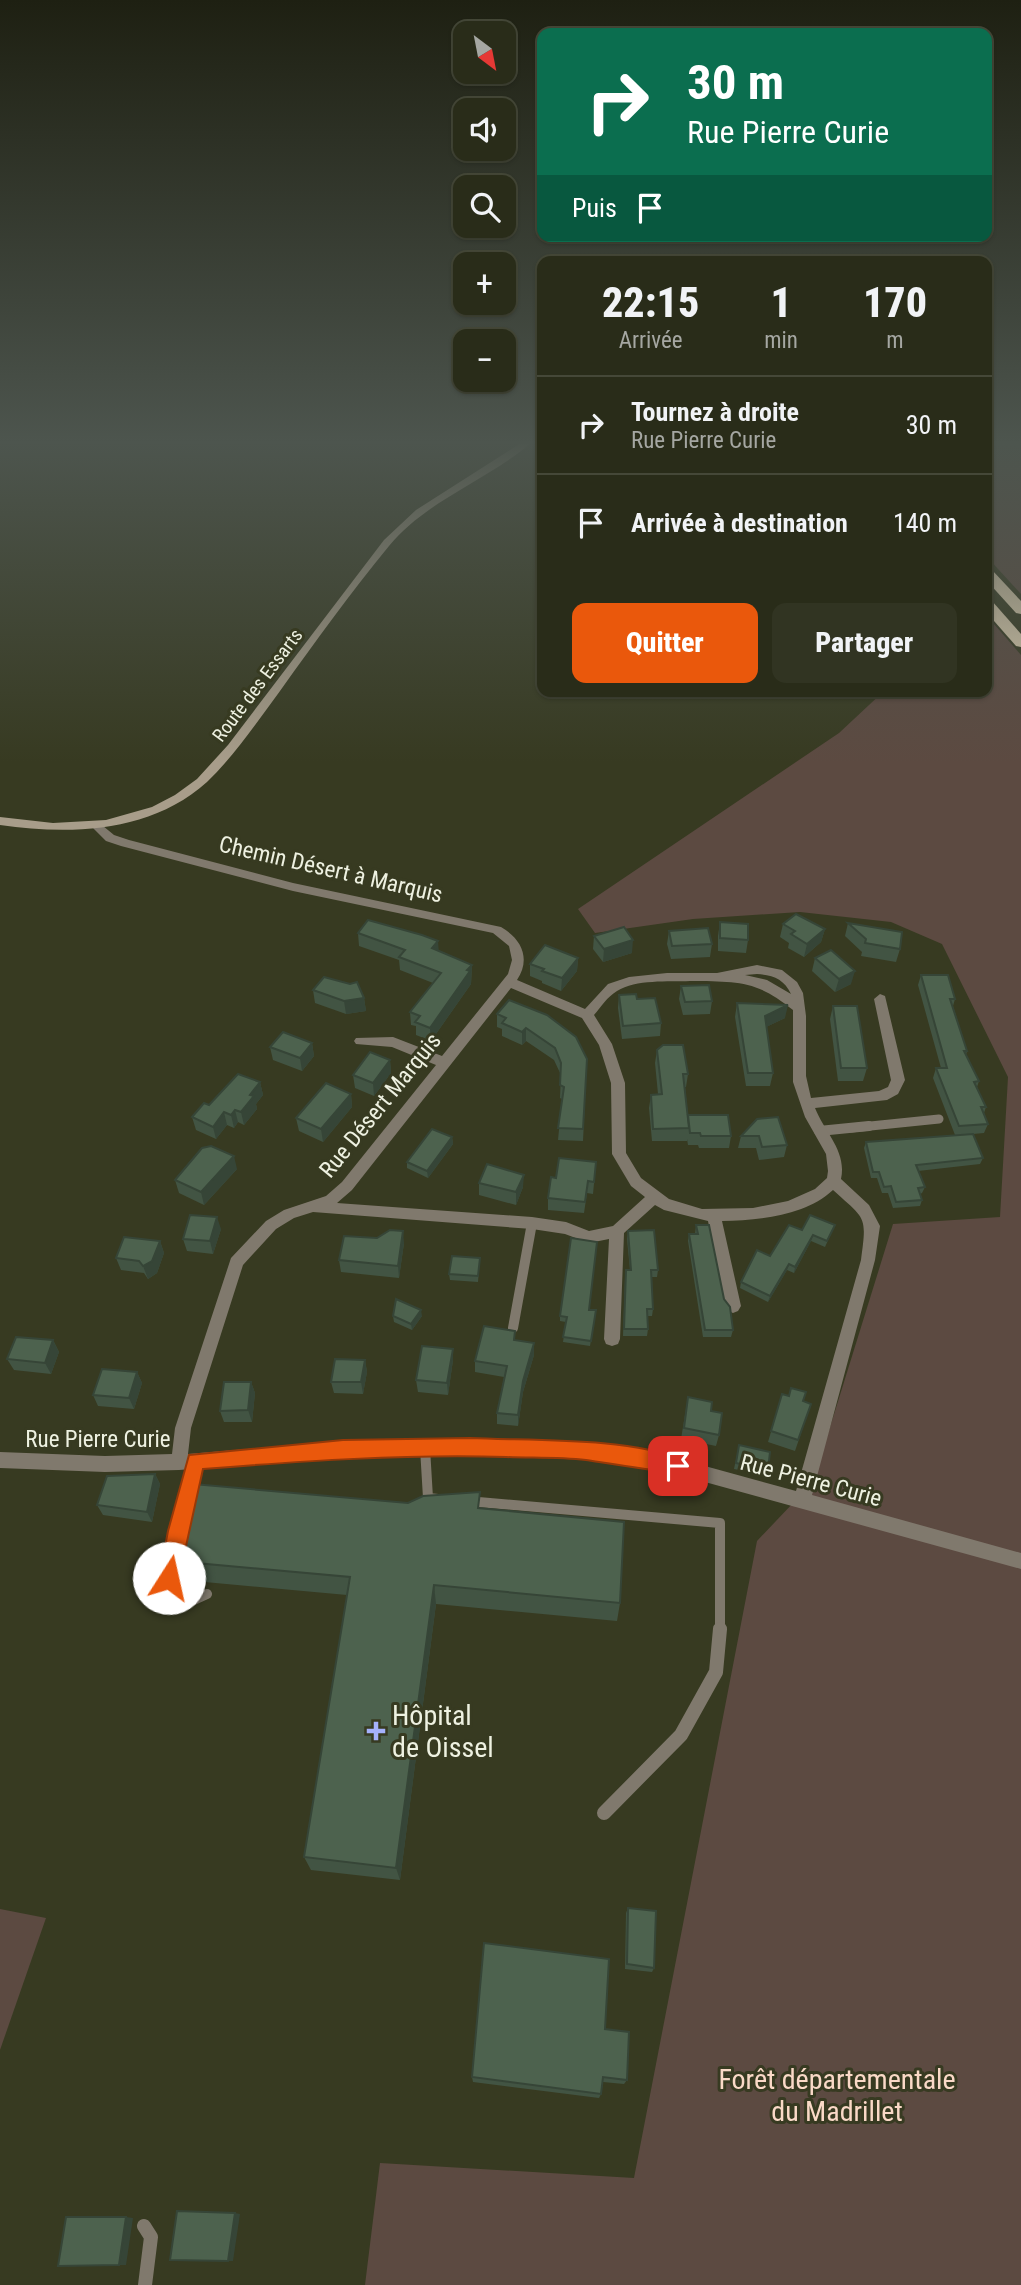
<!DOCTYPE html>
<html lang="fr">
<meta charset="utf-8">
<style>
body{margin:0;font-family:"Roboto Condensed",sans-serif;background:#313422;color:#f1f3f6;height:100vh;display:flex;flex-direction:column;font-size:26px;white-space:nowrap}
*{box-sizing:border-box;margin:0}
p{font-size:23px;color:#a5a7a2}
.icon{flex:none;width:38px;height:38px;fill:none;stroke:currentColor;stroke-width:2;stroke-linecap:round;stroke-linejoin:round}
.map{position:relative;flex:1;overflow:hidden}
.details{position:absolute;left:537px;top:256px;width:455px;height:441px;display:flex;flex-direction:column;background:#292c19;border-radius:14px;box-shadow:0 2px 5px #0004,0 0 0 2px #454838}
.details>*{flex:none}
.guide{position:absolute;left:537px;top:28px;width:455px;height:214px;border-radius:14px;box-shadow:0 2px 5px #0004,0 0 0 2px #454838;background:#0b6e4f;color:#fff;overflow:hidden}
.needle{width:46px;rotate:148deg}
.buttons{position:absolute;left:453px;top:21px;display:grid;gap:14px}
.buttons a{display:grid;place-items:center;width:63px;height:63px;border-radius:14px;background:#292c19;box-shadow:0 2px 5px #0004,0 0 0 2px #454838;font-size:35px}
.pin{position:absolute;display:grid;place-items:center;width:60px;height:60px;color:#fff;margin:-30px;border-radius:14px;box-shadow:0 4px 10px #0006}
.me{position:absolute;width:77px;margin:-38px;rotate:10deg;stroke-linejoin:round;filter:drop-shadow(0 0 5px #0008)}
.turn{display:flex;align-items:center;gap:24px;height:147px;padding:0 35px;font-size:32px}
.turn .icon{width:91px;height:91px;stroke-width:2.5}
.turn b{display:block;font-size:49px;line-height:60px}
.then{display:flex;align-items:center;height:66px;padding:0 35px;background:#0003;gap:14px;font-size:26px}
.eta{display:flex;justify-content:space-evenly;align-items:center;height:119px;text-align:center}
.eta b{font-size:42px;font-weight:800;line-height:49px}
.cta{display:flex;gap:14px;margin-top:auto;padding:14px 35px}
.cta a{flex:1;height:80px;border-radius:14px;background:#ea580c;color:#fff;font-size:28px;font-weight:800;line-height:80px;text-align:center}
.cta a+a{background:#313422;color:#f1f3f6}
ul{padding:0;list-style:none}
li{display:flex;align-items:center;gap:21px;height:98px;padding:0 35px;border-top:2px solid #454838}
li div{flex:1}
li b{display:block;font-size:26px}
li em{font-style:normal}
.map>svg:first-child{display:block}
.green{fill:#5c4a41}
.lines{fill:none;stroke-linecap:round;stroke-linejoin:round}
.lane-far2{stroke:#80796d;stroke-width:9}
.lane-far1{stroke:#80796d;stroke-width:10}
.lane{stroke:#80796d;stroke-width:14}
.street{fill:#80796d;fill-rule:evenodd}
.secondary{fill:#a89d8a;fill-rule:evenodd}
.highway{fill:#e3d3b5;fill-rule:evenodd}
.wall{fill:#425443}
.shaded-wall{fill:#364537}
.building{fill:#4d624e;stroke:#364537;stroke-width:2}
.route{fill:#ea580c;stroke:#983908;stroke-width:2}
.poi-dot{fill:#a5b1fc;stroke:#373a21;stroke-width:2.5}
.labels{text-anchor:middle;stroke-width:6;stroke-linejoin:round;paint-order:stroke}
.far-street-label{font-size:19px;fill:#eef1e1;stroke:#373a21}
.street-label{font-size:23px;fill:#eef1e1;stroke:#373a21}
.near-poi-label{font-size:28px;fill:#eef1e1;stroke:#373a21;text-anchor:start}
.near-park-label{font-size:28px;fill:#fad9c7;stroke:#373a21}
</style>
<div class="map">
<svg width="1021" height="2285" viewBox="0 0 1021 2285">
<rect width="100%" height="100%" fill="#373a21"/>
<g class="green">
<path d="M987 443H1021V594L987 557Z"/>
<path d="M987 616 1021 655V2285H365L380 2163 634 2178 757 1541 813 1482 893 1224 1000 1217 1008 1077 942 944 891 922 800 912 693 919 595 933 578 909 839 733 884 691H987Z"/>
<path d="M0 1909 46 1918 0 2050Z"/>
</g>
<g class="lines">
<path class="lane-far2" d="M851 1128 939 1119"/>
<g class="lane-far1">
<path d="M819 1131 869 1126"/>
<path d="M513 1328 532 1223"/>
<path d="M425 1448 428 1498 438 1499"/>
<path d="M195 1461 169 1578 183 1605 207 1594"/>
<path d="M467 1501 720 1523V1631"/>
</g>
<g class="lane">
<path d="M604 1813 681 1735 716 1672 720 1629"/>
<path d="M144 2226 151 2237 145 2285"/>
</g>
<path class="street" d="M97 821 114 835 129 840 293 883 501 927C522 939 531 959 517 980L585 1009 608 984 629 977 667 973H717L757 965 782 970 797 982 803 993 806 1016V1076L811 1098 879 1091 888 1087 891 1080 874 999 880 994 885 996 905 1080 898 1094 887 1100 815 1108C825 1133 847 1151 841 1179L869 1205 880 1226 875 1260 812 1495 1021 1553V1569L654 1468 575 1458 470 1455 343 1457 179 1470 105 1472 0 1468V1452L105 1456 172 1454 175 1428 231 1258 266 1221 284 1210 326 1196 342 1182 436 1065 392 1047 356 1044 354 1041 356 1038 393 1037 442 1056 508 974 512 960 509 946 493 933 293 891 121 846 106 841 93 828 91 825ZM757 974C773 975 784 979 791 994L767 980 745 975ZM690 981C736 982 755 979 793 1010V1082L805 1117 826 1154 828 1171 827 1178 815 1189 788 1201 753 1208 702 1209 669 1199 641 1178 626 1153 625 1083 612 1044 594 1015C601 1007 607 997 617 991 636 979 668 982 690 981ZM511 988 582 1018 599 1045 611 1083 612 1154 631 1186 645 1197 613 1226 589 1231 566 1222 532 1217 337 1203 352 1190ZM833 1190C866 1220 867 1215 861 1260L796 1491 654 1452 575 1442 470 1439 343 1441 188 1454 191 1428 243 1265 276 1229 294 1218 313 1212 532 1229 565 1234 589 1243 609 1239 604 1339 606 1344 612 1346 618 1344 620 1339 624 1233 655 1205 664 1210 708 1221 725 1306 728 1311 733 1313 738 1311 741 1306 722 1221C759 1220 805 1216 833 1190Z"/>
<path class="secondary" d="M521 443H531C486 481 427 500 389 546 351 592 315 642 280 691 257 722 235 755 207 782 150 833 71 835 0 825V817L53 823 106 820 152 807 175 795 197 779 228 745 384 540 416 510Z"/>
<g class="highway">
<path d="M987 569 992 570 1021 601V614L1016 613 987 581Z"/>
<path d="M987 600 992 601 1021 634V647L1016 646 987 613Z"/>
</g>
</g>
<g class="wall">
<path d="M720 922 748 940 746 953 718 951V936Z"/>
<path d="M848 923 900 949 896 962 861 956 862 952 845 936Z"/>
<path d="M783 924 825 929 821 942 804 957 788 948 789 943 780 937Z"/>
<path d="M669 931 712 944 710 957 671 959 667 944Z"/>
<path d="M358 933 438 950 472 965 471 984 431 1041 416 1035V1026L411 1025 410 1012 433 983 400 970 399 960 359 946Z"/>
<path d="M594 936 632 953 603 962 593 949Z"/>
<path d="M578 958 577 971 561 991 542 983V981L530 976V964Z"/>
<path d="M815 958 851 984 835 992 812 971Z"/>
<path d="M921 975 955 999 953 1006 967 1051 966 1055 979 1081 977 1087 986 1107 984 1113 988 1124 984 1133 973 1134 983 1158 980 1164 918 1171 925 1187 922 1193 920 1194 922 1200 920 1206 893 1208 888 1193H882L877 1178H871L864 1148 866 1142 955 1135 933 1078 936 1068H941L918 985Z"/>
<path d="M681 986 712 1001 710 1014 683 1015 679 999Z"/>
<path d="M313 990 364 998 366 1011 346 1014 315 1003Z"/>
<path d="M619 995 637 999 661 1023 660 1036 622 1039 618 1008Z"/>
<path d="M509 1000 587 1059 583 1141 558 1140 562 1099 560 1098 561 1075 554 1060 526 1041 522 1045 502 1036V1029L497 1027V1014Z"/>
<path d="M737 1003 785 1018 766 1027 773 1073 770 1086H746L735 1017Z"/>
<path d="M833 1006 867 1068 863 1081H838L830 1019Z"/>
<path d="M312 1043 314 1056 302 1071 273 1060 270 1047Z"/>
<path d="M657 1050 688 1074 686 1087H685L688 1116 731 1136 729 1148H699L698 1145H688L687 1139V1141H652L649 1108 651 1095 658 1094 655 1063Z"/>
<path d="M390 1060 391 1073 374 1096 355 1088 353 1075Z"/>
<path d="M260 1082 263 1095 256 1104 257 1109 244 1125 238 1122 234 1128 227 1125 216 1139 196 1130 192 1117 209 1105Z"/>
<path d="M351 1094 352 1107 323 1142 299 1131 296 1118Z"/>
<path d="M757 1119 787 1145 784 1157 759 1160 756 1148H738L741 1136Z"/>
<path d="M452 1137 453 1144 428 1178 407 1168V1162Z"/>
<path d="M596 1162 593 1194 587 1193 584 1213 548 1210V1198L556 1178Z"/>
<path d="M237 1169 204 1205 179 1193 175 1180Z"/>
<path d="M479 1183 523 1187 516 1205 479 1195Z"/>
<path d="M696 1225 724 1299 733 1330 731 1337H703L688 1241 689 1234H695Z"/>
<path d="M835 1225 825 1247 811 1241 794 1273 787 1270 768 1302 740 1288 741 1282 770 1256 802 1230Z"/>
<path d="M221 1229 213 1254 187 1251 183 1239Z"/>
<path d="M628 1231 658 1270 657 1277H652L653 1309 652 1316H647L648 1329 647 1336H623L625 1277 626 1270H630L627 1239Z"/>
<path d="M160 1241 164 1253 157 1273 148 1279 144 1273 121 1270 116 1258Z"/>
<path d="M404 1243 399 1278 341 1272 339 1260Z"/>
<path d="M480 1258 478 1282 450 1280 449 1274Z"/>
<path d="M589 1310H596L590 1346 563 1342 566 1322 560 1321V1316Z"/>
<path d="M393 1316H422L412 1330 394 1322Z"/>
<path d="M515 1331V1340L534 1355 523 1392 518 1426 497 1424V1413L504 1377 475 1372V1361Z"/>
<path d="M53 1340 59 1352 51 1374 14 1370 7 1359Z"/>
<path d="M453 1349V1360L448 1395 418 1392 416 1380Z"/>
<path d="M365 1360 367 1372 363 1394 334 1393 331 1382Z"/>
<path d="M137 1372 142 1383 134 1409 98 1406 93 1395Z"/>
<path d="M251 1382 255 1393 252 1422H224L220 1411Z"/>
<path d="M782 1394 811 1404 795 1451 768 1442Z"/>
<path d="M688 1397 711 1411 719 1435 716 1446 681 1439Z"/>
<path d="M739 1445 768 1470 766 1475 734 1469Z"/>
<path d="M155 1474 160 1484 152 1522 103 1515 97 1505Z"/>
<path d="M408 1503 480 1509 620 1603 617 1621 436 1604 400 1880 311 1870 304 1857 347 1595 183 1580 174 1561Z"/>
<path d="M628 1908 654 1968 652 1972 625 1969 626 1913Z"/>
<path d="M605 2029 627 2080 624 2084 603 2082 601 2094 599 2098 473 2082 472 2077Z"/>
</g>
<g class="shaded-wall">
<path d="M825 929 821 942 804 957 807 944Z"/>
<path d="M633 940 632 953 603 962 604 949Z"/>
<path d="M438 941 439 954 432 948Z"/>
<path d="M578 958 577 971 561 991 562 978Z"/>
<path d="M472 965 471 984 431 1041 430 1028Z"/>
<path d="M855 971 851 984 835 992 839 979Z"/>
<path d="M364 998 366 1011 346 1014 344 1001Z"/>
<path d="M788 1005 785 1018 762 1029 765 1016Z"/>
<path d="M526 1028V1041L522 1045V1032Z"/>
<path d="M312 1043 314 1056 302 1071 300 1058Z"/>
<path d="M390 1060 391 1073 374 1096 373 1083Z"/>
<path d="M260 1082 263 1095 256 1104 257 1109 244 1125 241 1112 250 1095Z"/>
<path d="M351 1094 352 1107 323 1142 321 1129Z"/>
<path d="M235 1110 238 1122 234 1128 231 1115Z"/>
<path d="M224 1112 227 1125 216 1139 213 1127Z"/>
<path d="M452 1137 453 1144 428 1178 427 1171Z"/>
<path d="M234 1156 237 1169 204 1205 201 1192Z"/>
<path d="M524 1175 523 1187 516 1205V1192Z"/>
<path d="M217 1217 221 1229 213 1254 210 1241Z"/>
<path d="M403 1231 404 1243 399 1278 398 1266Z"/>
<path d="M813 1235 811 1241 794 1273 795 1267Z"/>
<path d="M160 1241 164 1253 157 1273 148 1279 143 1266Z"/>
<path d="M789 1264 787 1270 768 1302 770 1296Z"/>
<path d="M421 1310 422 1316 412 1330 411 1324Z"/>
<path d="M53 1340 59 1352 51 1374 45 1363Z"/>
<path d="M534 1343V1355L523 1392 518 1426V1415L523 1381Z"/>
<path d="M453 1349V1360L448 1395 447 1383Z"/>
<path d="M365 1360 367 1372 363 1394 361 1382Z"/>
<path d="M137 1372 142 1383 134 1409 129 1398Z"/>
<path d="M251 1382 255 1393 252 1422 248 1410Z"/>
<path d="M155 1474 160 1484 152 1522 147 1512Z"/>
<path d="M434 1585 436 1604 400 1880 396 1868Z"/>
<path d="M235 2213 240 2214 233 2261H228Z"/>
<path d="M126 2217 133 2218 126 2265H119Z"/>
</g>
<g class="building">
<path d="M796 914 825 929 807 944 791 934 795 931 783 924Z"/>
<path d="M368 920 422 935 438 941 432 948 472 965 467 970 470 971 430 1028 415 1022 420 1016 410 1012 441 973 399 957 405 950 358 933Z"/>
<path d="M720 922 748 924V940L720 938Z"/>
<path d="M848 923 902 932 900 949 865 943 866 939Z"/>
<path d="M624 927 633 940 604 949 594 936Z"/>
<path d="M708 928 712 944 672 946 669 931Z"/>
<path d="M545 945 578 958 562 978 542 971 544 969 530 964Z"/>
<path d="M831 950 855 971 839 979 815 958Z"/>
<path d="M921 975H948L955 999H950L967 1051H964L979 1081 974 1082 986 1107H981L988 1124 959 1126 936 1068H947Z"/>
<path d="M324 977 350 984 357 982 364 998 344 1001 313 990Z"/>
<path d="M709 985 712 1001 685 1002 681 986Z"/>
<path d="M636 994 637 999 655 998 661 1023 623 1026 619 995Z"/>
<path d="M509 1000 547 1015 576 1037 587 1059 583 1129 558 1128 564 1087 560 1085 561 1063 555 1048 526 1028 522 1032 502 1023 506 1018 497 1014Z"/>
<path d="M737 1003 788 1005 765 1016 773 1073H748Z"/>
<path d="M833 1006H857L867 1068H841Z"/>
<path d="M283 1032 312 1043 300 1058 270 1047Z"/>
<path d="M663 1045H683L688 1074H683L689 1128 653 1129 651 1095 662 1094 657 1050Z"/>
<path d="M370 1052 390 1060 373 1083 353 1075Z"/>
<path d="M238 1074 260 1082 250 1095 254 1096 241 1112 235 1110 231 1115 224 1112 213 1127 192 1117 204 1103 209 1105Z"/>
<path d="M326 1083 351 1094 321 1129 296 1118Z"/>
<path d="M688 1115H728L731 1136H701L700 1133H690Z"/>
<path d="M778 1117 787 1145 762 1147 759 1136H741L757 1119Z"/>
<path d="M432 1129 452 1137 427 1171 407 1162Z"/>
<path d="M973 1134 983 1158 916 1165 925 1187 918 1188 922 1200 896 1202 891 1186 884 1187 879 1172H873L866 1142Z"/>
<path d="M211 1146 234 1156 201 1192 175 1180 202 1148Z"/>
<path d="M559 1158 596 1162 594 1182 588 1181 585 1202 548 1198 551 1177 556 1178Z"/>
<path d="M487 1164 524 1175 516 1192 479 1183Z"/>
<path d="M190 1215 217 1217 210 1241 183 1239Z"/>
<path d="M810 1215 835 1225 827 1241 813 1235 795 1267 789 1264 770 1296 741 1282 757 1250 770 1256 789 1225 802 1230Z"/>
<path d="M696 1225H709L724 1299 730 1307 733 1330H705L689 1234H698Z"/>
<path d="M390 1230 403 1231 398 1266 339 1260 344 1236 377 1238Z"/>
<path d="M654 1230 658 1270H651L653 1309H647L648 1329H624L626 1270H631L628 1231Z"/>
<path d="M124 1237 160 1241 152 1261 143 1266 139 1261 116 1258Z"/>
<path d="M571 1238 597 1242 589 1310H596L591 1341 563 1337 567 1317 560 1316Z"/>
<path d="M452 1256 480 1258 478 1276 449 1274Z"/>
<path d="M396 1299 421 1310 411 1324 393 1316Z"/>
<path d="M484 1326 515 1331 514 1340 534 1343 523 1381 518 1415 497 1413 507 1366 475 1361Z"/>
<path d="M16 1337 53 1340 45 1363 7 1359Z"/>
<path d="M422 1346 453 1349 447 1383 416 1380Z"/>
<path d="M335 1359 365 1360 361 1382H331Z"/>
<path d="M102 1369 137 1372 129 1398 93 1395Z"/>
<path d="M224 1382H251L248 1410 220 1411Z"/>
<path d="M791 1388 806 1392 803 1401 811 1404 798 1440 771 1431 782 1394 789 1396Z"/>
<path d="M688 1397 712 1402 711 1411 722 1413 719 1435 684 1428Z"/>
<path d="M739 1445 770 1452 768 1470 736 1463Z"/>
<path d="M155 1474 147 1512 97 1505 107 1476Z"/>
<path d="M193 1484 408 1503 423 1496 480 1492 478 1508 624 1522 620 1603 434 1585 396 1868 304 1857 350 1577 174 1561Z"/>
<path d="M628 1908 656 1911 654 1968 627 1964Z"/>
<path d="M484 1943 609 1959 605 2029 629 2032 627 2080 603 2077 601 2094 472 2077Z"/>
<path d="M177 2211 235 2213 228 2261 170 2260Z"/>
<path d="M66 2217H126L119 2265 58 2266Z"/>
</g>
<linearGradient id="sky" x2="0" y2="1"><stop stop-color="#1e2012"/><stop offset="0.58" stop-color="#4d554e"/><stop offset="1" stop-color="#4d554e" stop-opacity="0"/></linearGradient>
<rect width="1021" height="763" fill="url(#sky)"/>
<path class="route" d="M470 1438C536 1441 624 1437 685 1460L688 1466 685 1473C679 1475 600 1462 586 1460 559 1457 533 1458 506 1457 404 1454 304 1461 203 1469L179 1578 176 1585 169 1588 162 1585 159 1578 168 1531 189 1455 343 1440Z"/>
<path class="poi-dot" d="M372.5 1720.5h7v7h7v7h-7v7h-7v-7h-7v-7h7z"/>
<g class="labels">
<g class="far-street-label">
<text transform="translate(257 685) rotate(-53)" y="7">Route des Essarts</text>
</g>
<g class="street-label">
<text transform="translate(331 869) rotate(13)" y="8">Chemin Désert à Marquis</text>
<text transform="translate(380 1105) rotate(-51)" y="8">Rue Désert Marquis</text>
<text x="98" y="1447">Rue Pierre Curie</text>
<text transform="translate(811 1480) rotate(15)" y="8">Rue Pierre Curie</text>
</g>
<g class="near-poi-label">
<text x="392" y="1725">Hôpital<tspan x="392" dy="32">de Oissel</tspan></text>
</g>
<g class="near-park-label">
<text x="837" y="2089">Forêt départementale<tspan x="837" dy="32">du Madrillet</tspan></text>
</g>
</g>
</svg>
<div class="buttons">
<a><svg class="needle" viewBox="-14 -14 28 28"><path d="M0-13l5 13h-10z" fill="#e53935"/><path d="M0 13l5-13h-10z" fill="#a5a7a2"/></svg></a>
<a><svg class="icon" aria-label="sound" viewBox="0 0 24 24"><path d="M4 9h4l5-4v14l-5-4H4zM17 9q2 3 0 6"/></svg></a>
<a><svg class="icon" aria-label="search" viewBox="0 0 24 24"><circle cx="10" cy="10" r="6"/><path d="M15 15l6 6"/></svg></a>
<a>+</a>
<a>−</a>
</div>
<div class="pin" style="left:678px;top:1466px;background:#d93025"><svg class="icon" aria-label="arrive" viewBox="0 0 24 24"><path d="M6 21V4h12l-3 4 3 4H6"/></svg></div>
<svg class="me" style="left:169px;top:1578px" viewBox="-20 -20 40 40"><circle r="19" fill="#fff"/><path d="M0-13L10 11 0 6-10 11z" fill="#ea580c"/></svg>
<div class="guide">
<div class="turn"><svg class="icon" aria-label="right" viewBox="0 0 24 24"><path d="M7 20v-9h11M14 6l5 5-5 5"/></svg><div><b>30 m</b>Rue Pierre Curie</div></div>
<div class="then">Puis<svg class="icon" aria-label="arrive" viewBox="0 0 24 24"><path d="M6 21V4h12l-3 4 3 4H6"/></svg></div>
</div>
<section class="details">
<div class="eta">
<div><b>22:15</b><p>Arrivée</p></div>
<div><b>1</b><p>min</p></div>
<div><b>170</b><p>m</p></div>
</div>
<ul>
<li><svg class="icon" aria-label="right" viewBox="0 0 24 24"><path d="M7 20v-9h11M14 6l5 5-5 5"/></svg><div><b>Tournez à droite</b><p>Rue Pierre Curie</p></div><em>30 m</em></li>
<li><svg class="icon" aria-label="arrive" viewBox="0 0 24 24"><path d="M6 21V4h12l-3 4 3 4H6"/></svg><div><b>Arrivée à destination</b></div><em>140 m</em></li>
</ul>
<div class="cta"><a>Quitter</a><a>Partager</a></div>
</section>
</div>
